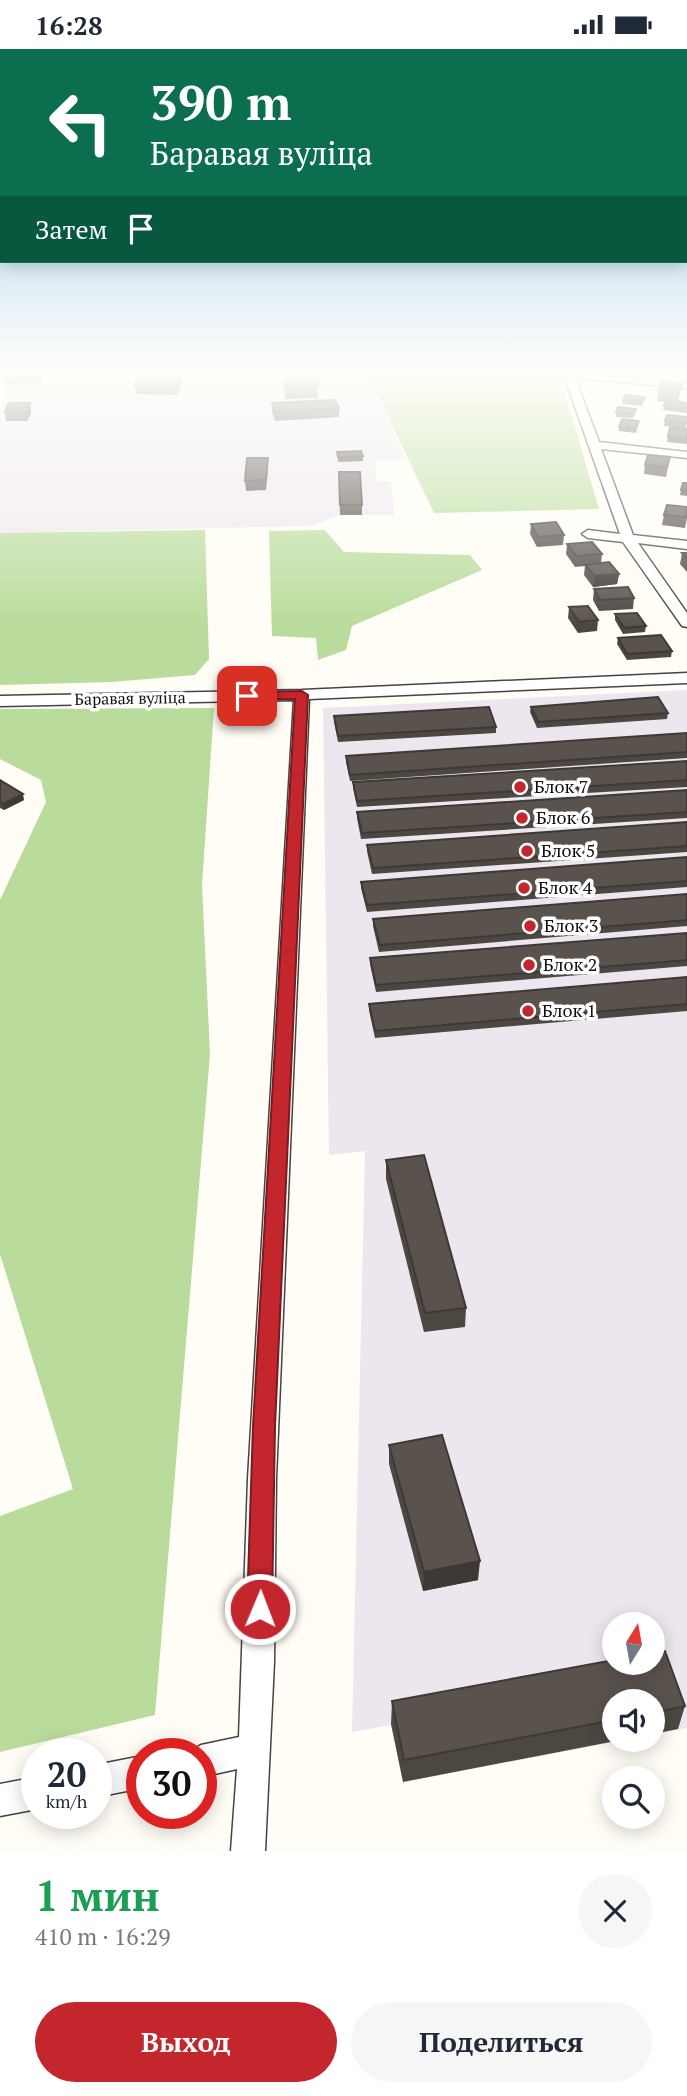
<!DOCTYPE html>
<html lang="ru">
<meta charset="utf-8">
<style>
body{margin:0;font-family:"PT Serif",serif;background:#f6f6f7;color:#1f2937;height:100vh;display:flex;flex-direction:column;font-size:26px;white-space:nowrap}
*{box-sizing:border-box;margin:0}
p{font-size:23px;color:#747a83}
.icon{flex:none;width:38px;height:38px;fill:none;stroke:currentColor;stroke-width:2;stroke-linecap:round;stroke-linejoin:round}
.map{position:relative;height:1802px;overflow:hidden}
.drawer{display:flex;flex-direction:column;background:#fff;flex:1}
.drawer>*{flex:none}
.banner{position:absolute;left:0px;top:0px;width:688px;height:214px;box-shadow:0 4px 18px #0003;background:#0b6e4f;color:#fff;overflow:hidden}
.needle{width:46px;rotate:11deg}
.tools{position:absolute;left:602px;top:1563px;display:grid;gap:14px}
.tools a{display:grid;place-items:center;width:63px;height:63px;border-radius:50%;background:#fff;box-shadow:0 4px 18px #0003;font-size:35px}
.speed{position:absolute;left:21px;top:1689px;display:flex;gap:14px;font-size:35px;font-weight:700;text-align:center}
.speed>*{display:grid;place-content:center;width:91px;height:91px;border-radius:50%;background:#fff;box-shadow:0 4px 18px #0003;line-height:1}
.speed small{font-size:18px;font-weight:400}
.speed .limit{border:10px solid #d22;background:#fff;color:#111}
.pin{position:absolute;display:grid;place-items:center;width:60px;height:60px;color:#fff;margin:-30px;border-radius:14px;box-shadow:0 4px 10px #0006}
.me{position:absolute;width:77px;margin:-38px;rotate:1deg;stroke-linejoin:round;filter:drop-shadow(0 0 5px #0008)}
.turn{display:flex;align-items:center;gap:24px;height:147px;padding:0 35px;font-size:32px}
.turn .icon{width:91px;height:91px;stroke-width:2.5}
.turn b{display:block;font-size:49px;line-height:60px}
.then{display:flex;align-items:center;height:66px;padding:0 35px;background:#0003;gap:14px;font-size:26px}
.round{display:grid;place-items:center;flex:none;width:74px;height:74px;border-radius:37px;background:#f6f6f7}
.overview{display:flex;align-items:center;justify-content:space-between;height:119px;padding:0 35px}
h1{font-size:42px;font-weight:700;line-height:52px;color:#1e9e55}
.action{display:flex;gap:14px;margin-top:auto;padding:14px 35px}
.action a{flex:1;height:80px;border-radius:42px;background:#c4262e;color:#fff;font-size:28px;font-weight:700;line-height:80px;text-align:center}
.action a+a{background:#f6f6f7;color:#1f2937}
.status{display:flex;justify-content:space-between;align-items:center;height:49px;padding:0 35px;background:#fff;direction:ltr}
.status svg{height:19px;fill:currentColor}
.map>svg:first-child{display:block}
.industrial{fill:#eee6ef;fill-rule:evenodd}
.forest{fill:#b9dc9c}
.lines{fill:none;stroke-linecap:round;stroke-linejoin:round}
.minor-casing{stroke:#444;stroke-width:3}
.minor{fill:#fff;fill-rule:evenodd}
.wall{fill:#4d4742}
.shaded-wall{fill:#3f3936}
.building{fill:#5a524d;stroke:#3f3936;stroke-width:2}
.route{fill:#c4262e;stroke:#7f191e;stroke-width:2}
.poi-dot{fill:#c4262e;stroke:#fff;stroke-width:2.5}
.labels{text-anchor:middle;stroke-width:7;stroke-linejoin:round;paint-order:stroke}
.far-street-label{font-size:16px;fill:#111;stroke:#fff}
.poi-label{font-size:18px;fill:#111;stroke:#fff;text-anchor:start}
</style>
<div class="status"><b>16:28</b><svg viewBox="0 0 49 12"><path d="M0 12V9h3v3zM5 12V6h3v6zM10 12V3h3v9zM15 12V0h3v12zM26 1h20v11H26zM47 4h2v5h-2z"/></svg></div>
<div class="map">
<svg width="687" height="1802" viewBox="0 0 687 1802">
<rect width="100%" height="100%" fill="#fffdf5"/>
<g class="industrial">
<path d="M0 324H367L406 411 375 412 377 432H391L394 466H340L309 477 0 484V362L5 352Z"/>
<path d="M687 641V1679L653 1685V1652H614V1690L626 1691 403 1733 391 1676 352 1683 365 1102 329 1106 323 659ZM614 1575H653V1614H614Z"/>
</g>
<g class="forest">
<path d="M367 324H559L599 460 434 464Z"/>
<path d="M205 481 209 610 195 626 112 633 0 636V484Z"/>
<path d="M325 481 344 503 470 506 482 521 352 577 346 601 318 611 316 589 272 587 269 482Z"/>
<path d="M214 659 202 836 210 1005 155 1666 0 1703V1467L73 1440 0 1205V851L46 753 41 731 0 710V660Z"/>
</g>
<g class="lines">
<g class="minor-casing">
<g id="minor">
<path d="M563 324 687 333V339L575 329 599 393 687 403V409L601 400 633 486 687 492V500L638 494 687 564V578L682 577 623 493 588 489 582 485 588 481 620 485Z"/>
<path d="M687 624V634L309 650 276 1430 274 1613 265 1802H231L237 1720 201 1728V1704H188L201 1696 239 1688 248 1430 294 651 0 657V647L302 641Z"/>
<path d="M142 1707V1739L96 1748V1716Z"/>
<path d="M37 1728V1760L0 1767V1735Z"/>
</g>
</g>
<use href="#minor" class="minor"/>
</g>
<g class="wall">
<path d="M43 324 39 334 7 335 6 326Z"/>
<path d="M284 324 318 336V349L285 350Z"/>
<path d="M181 333 178 346 136 345 135 336Z"/>
<path d="M658 343 680 345 677 353 687 354V364L663 361 665 353 657 352Z"/>
<path d="M645 348 642 357 622 355 623 351Z"/>
<path d="M30 354 31 364 27 372H6L5 363Z"/>
<path d="M272 354 339 359V368L275 372 272 363Z"/>
<path d="M616 363 635 365 633 369 616 368Z"/>
<path d="M687 368 686 379 664 377 665 372Z"/>
<path d="M638 377 636 384 619 382V378Z"/>
<path d="M687 380V395L667 393 668 388Z"/>
<path d="M337 403 363 407V412L338 413Z"/>
<path d="M670 408 666 428 644 425 645 416Z"/>
<path d="M268 418 266 441 246 442 245 432Z"/>
<path d="M339 423 362 456V466H340Z"/>
<path d="M687 434V447L680 446 681 441Z"/>
<path d="M687 458V469L685 479 662 476 664 466Z"/>
<path d="M531 475 564 486 563 496 537 498 530 485Z"/>
<path d="M567 495 602 505 601 514 619 525 617 535 593 538 584 526 585 517 575 518 566 505Z"/>
<path d="M682 504H687V523L680 515Z"/>
<path d="M594 540 634 549 633 560 599 562 593 551Z"/>
<path d="M569 558 598 571 597 582 578 584 568 569Z"/>
<path d="M615 565 646 577 645 583 623 585 615 571Z"/>
<path d="M618 589 672 602 671 608 627 611 617 595Z"/>
<path d="M531 658 668 664 667 670 537 679 530 663Z"/>
<path d="M334 667 496 678V684L338 693 334 672Z"/>
<path d="M687 684V709L350 732 346 713V707Z"/>
<path d="M687 712V738L357 758 353 739V733Z"/>
<path d="M0 731 24 751 4 761 0 759Z"/>
<path d="M687 741V769L361 790 357 769V763Z"/>
<path d="M687 773V803L372 825 367 802V796Z"/>
<path d="M687 808V838L367 863 361 839V833Z"/>
<path d="M687 845V877L379 903 373 877V870Z"/>
<path d="M687 884V917L376 943 370 915V909Z"/>
<path d="M687 928V962L375 989 369 961V955Z"/>
<path d="M386 1111 466 1259 465 1278 424 1283 386 1130Z"/>
<path d="M389 1396 478 1531 423 1542 389 1415Z"/>
<path d="M665 1602 685 1657 678 1680 653 1685V1652H614V1690H626L403 1733 391 1675 392 1652 614 1611V1614H653V1604Z"/>
</g>
<g class="shaded-wall">
<path d="M38 324H43L39 334 38 325Z"/>
<path d="M181 324V333L178 346 177 336Z"/>
<path d="M682 335 680 345 677 354 678 345Z"/>
<path d="M30 354 31 364 27 372 26 363Z"/>
<path d="M619 525 617 535 593 538 595 527Z"/>
<path d="M23 745 24 751 4 761 3 755Z"/>
<path d="M480 1512 478 1531 423 1542 424 1523Z"/>
</g>
<g class="building">
<path d="M7 324H38V325L6 326Z"/>
<path d="M139 324H181L177 336H135Z"/>
<path d="M284 324H317L318 336H285Z"/>
<path d="M662 333 682 335 678 345 658 343Z"/>
<path d="M625 346 645 348 643 352 623 351Z"/>
<path d="M335 351 339 359 275 363 272 354Z"/>
<path d="M666 351 687 354V359L664 356Z"/>
<path d="M9 354H30L26 363H5Z"/>
<path d="M618 358 636 360 634 365 616 363Z"/>
<path d="M667 366 687 368V374L665 372Z"/>
<path d="M622 370 639 372 636 379 619 378Z"/>
<path d="M670 378 687 380V390L668 388Z"/>
<path d="M361 402 363 407 338 408 337 403Z"/>
<path d="M648 406 670 408 667 418 645 416Z"/>
<path d="M247 409H268L266 431 245 432Z"/>
<path d="M339 423H360L362 456H340Z"/>
<path d="M683 434H687V442L681 441Z"/>
<path d="M667 456 687 458 686 468 664 466Z"/>
<path d="M556 473 564 486 538 488 531 475Z"/>
<path d="M592 493 602 505 576 507 567 495Z"/>
<path d="M682 504H687V510Z"/>
<path d="M609 513 619 525 595 527 585 516Z"/>
<path d="M628 538 634 549 600 551 594 540Z"/>
<path d="M588 557 598 571 579 573 569 558Z"/>
<path d="M637 564 646 577 624 579 615 565Z"/>
<path d="M661 586 672 602 627 605 618 589Z"/>
<path d="M658 648 668 664 538 673 531 658Z"/>
<path d="M489 658 496 678 338 687 334 667Z"/>
<path d="M687 684V703L350 726 346 707Z"/>
<path d="M687 712V731L357 752 353 733Z"/>
<path d="M0 731 23 745 3 755 0 753Z"/>
<path d="M687 741V763L362 784 357 763Z"/>
<path d="M687 773V797L373 819 367 796Z"/>
<path d="M687 808V832L367 856 361 833Z"/>
<path d="M687 845V871L380 896 373 870Z"/>
<path d="M687 884V911L376 936 370 909Z"/>
<path d="M687 928V955L375 982 369 955Z"/>
<path d="M424 1106 466 1259 425 1264 386 1111Z"/>
<path d="M442 1386 480 1512 424 1523 389 1396Z"/>
<path d="M665 1602 685 1657 653 1664V1652H614V1671L404 1711 392 1652 614 1611V1614H653V1604Z"/>
</g>
<linearGradient id="sky" x2="0" y2="1"><stop stop-color="#95c6ee"/><stop offset="0.56" stop-color="#fffefa"/><stop offset="1" stop-color="#fffefa" stop-opacity="0"/></linearGradient>
<rect width="687" height="577" fill="url(#sky)"/>
<path class="route" d="M302 642 308 646 275 1377 272 1560 268 1569 260 1572 251 1569 247 1560 253 1377 295 650 247 651 240 647 247 643Z"/>
<g class="poi-dot">
<circle cx="520" cy="738" r="7"/>
<circle cx="522" cy="769" r="7"/>
<circle cx="527" cy="802" r="7"/>
<circle cx="524" cy="839" r="7"/>
<circle cx="530" cy="877" r="7"/>
<circle cx="529" cy="916" r="7"/>
<circle cx="528" cy="962" r="7"/>
</g>
<g class="labels">
<g class="far-street-label">
<text transform="translate(130 649) rotate(-1)" y="6">Баравая вуліца</text>
</g>
<g class="poi-label">
<text x="534" y="744">Блок 7</text>
<text x="536" y="775">Блок 6</text>
<text x="541" y="808">Блок 5</text>
<text x="538" y="845">Блок 4</text>
<text x="544" y="883">Блок 3</text>
<text x="543" y="922">Блок 2</text>
<text x="542" y="968">Блок 1</text>
</g>
</g>
</svg>
<div class="tools">
<a><svg class="needle" viewBox="-14 -14 28 28"><path d="M0-13l5 13h-10z" fill="#e53935"/><path d="M0 13l5-13h-10z" fill="#747a83"/></svg></a>
<a><svg class="icon" aria-label="sound" viewBox="0 0 24 24"><path d="M4 9h4l5-4v14l-5-4H4zM17 9q2 3 0 6"/></svg></a>
<a><svg class="icon" aria-label="search" viewBox="0 0 24 24"><circle cx="10" cy="10" r="6"/><path d="M15 15l6 6"/></svg></a>
</div>
<div class="speed"><div>20<small>km/h</small></div><div class="limit">30</div></div>
<div class="pin" style="left:247px;top:647px;background:#d93025"><svg class="icon" aria-label="arrive" viewBox="0 0 24 24"><path d="M6 21V4h12l-3 4 3 4H6"/></svg></div>
<svg class="me" style="left:260px;top:1560px" viewBox="-20 -20 40 40"><circle r="17" fill="#c4262e" stroke="#fff" stroke-width="3"/><path d="M0-11L8 9 0 5-8 9z" fill="#fff"/></svg>
<div class="banner">
<div class="turn"><svg class="icon" aria-label="left" viewBox="0 0 24 24"><path d="M17 20v-9H6M10 6l-5 5 5 5"/></svg><div><b>390 m</b>Баравая вуліца</div></div>
<div class="then">Затем<svg class="icon" aria-label="arrive" viewBox="0 0 24 24"><path d="M6 21V4h12l-3 4 3 4H6"/></svg></div>
</div>
</div>
<section class="drawer">
<div class="overview"><div><h1>1 мин</h1><p>410 m · 16:29</p></div><a class="round"><svg class="icon" aria-label="close" viewBox="0 0 24 24"><path d="M6 6l12 12M18 6L6 18"/></svg></a></div>
<div class="action"><a>Выход</a><a>Поделиться</a></div>
</section>
